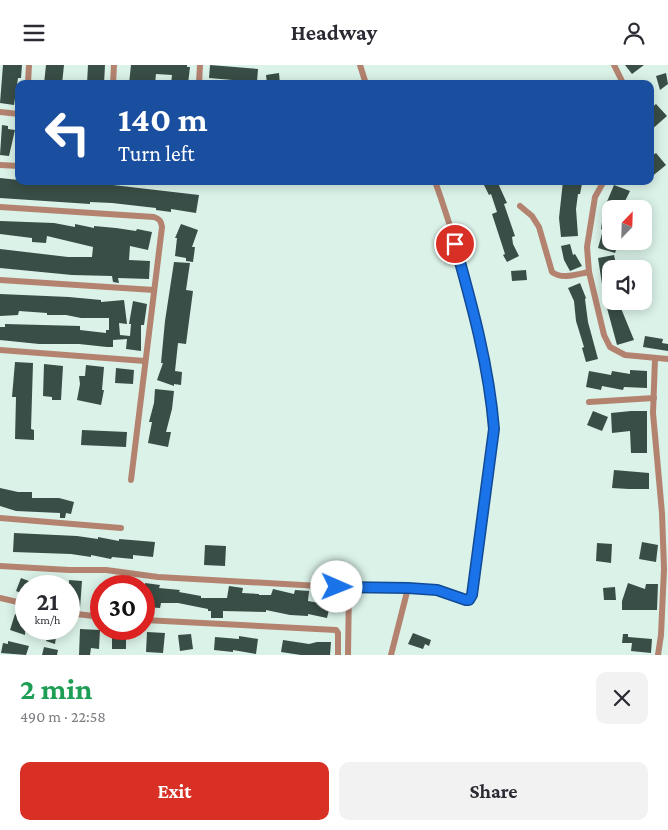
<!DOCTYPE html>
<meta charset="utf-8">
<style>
body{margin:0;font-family:"Crimson Pro",serif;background:#f2f2f3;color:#2b2b33;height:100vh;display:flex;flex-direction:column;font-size:19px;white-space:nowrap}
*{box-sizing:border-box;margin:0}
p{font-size:16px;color:#7c7c81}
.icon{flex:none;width:28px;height:28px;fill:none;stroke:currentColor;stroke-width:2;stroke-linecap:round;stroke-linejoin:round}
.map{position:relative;height:590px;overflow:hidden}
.drawer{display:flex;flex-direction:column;background:#fff;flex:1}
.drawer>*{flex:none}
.top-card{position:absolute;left:15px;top:15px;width:639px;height:105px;border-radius:10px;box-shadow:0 2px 12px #0003;background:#1a4fa0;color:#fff;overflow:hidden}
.needle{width:32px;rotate:23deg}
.buttons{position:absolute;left:602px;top:135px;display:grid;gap:10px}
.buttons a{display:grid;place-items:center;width:50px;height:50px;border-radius:10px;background:#fff;box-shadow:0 2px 12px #0003;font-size:25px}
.speed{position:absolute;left:15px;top:510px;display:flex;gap:10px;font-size:25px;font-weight:700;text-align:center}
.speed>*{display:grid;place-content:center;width:65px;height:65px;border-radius:50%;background:#fff;box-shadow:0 2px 12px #0003;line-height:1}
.speed small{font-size:12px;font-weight:400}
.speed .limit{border:8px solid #d22;background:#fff;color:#111}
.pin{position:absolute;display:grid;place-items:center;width:42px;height:42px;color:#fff;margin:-21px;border:2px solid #fff;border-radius:50%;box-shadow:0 1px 5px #0007}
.me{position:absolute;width:55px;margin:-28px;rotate:91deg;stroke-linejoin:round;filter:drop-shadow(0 0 4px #0008)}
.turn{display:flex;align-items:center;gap:18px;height:105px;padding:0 20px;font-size:22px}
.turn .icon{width:65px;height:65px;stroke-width:2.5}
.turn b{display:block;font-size:35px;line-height:42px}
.round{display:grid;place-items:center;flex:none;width:52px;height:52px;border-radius:10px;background:#f2f2f3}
.head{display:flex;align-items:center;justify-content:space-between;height:85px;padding:0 20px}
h1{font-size:30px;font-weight:700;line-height:38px;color:#1e9e55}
.primary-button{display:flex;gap:10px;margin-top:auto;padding:10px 20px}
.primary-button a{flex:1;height:58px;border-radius:10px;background:#d93025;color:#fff;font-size:20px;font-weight:700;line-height:58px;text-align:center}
.primary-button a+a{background:#f2f2f3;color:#2b2b33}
header{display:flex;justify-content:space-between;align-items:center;height:65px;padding:0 20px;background:#fff;font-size:22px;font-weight:700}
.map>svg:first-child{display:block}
.building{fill:#394e46}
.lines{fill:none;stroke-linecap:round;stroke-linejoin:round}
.street{stroke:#b38370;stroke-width:6}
.route-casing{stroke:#114b97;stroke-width:12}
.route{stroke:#1a73e8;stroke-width:9}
</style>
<header><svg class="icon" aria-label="menu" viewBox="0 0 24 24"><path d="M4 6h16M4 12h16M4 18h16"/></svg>Headway<svg class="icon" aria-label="person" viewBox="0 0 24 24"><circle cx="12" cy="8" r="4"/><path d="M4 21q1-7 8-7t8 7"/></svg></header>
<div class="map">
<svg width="668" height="590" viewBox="0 0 668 590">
<rect width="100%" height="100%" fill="#daf2e8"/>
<g class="building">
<path d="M3 0H22L21 13H18L14 40 0 38Z"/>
<path d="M46 0H64L62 19H44Z"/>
<path d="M88 0H105L104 19H87Z"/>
<path d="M131 0H187V2H190L188 19H171L172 10 156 9 155 19H129Z"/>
<path d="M210 0 258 4 257 17 209 13Z"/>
<path d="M625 0H644L632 9Z"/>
<path d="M279 8 280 19H267L266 10Z"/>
<path d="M666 8 668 19 660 25 656 11Z"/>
<path d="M656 39 667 51 650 66V44Z"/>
<path d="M2 60 8 61V64L15 65 9 91 0 90Z"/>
<path d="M656 88 666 100 650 113V92Z"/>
<path d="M0 113 19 115V116L50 117V118L113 120 199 130 196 148 171 144V147L156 145V143L112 138 90 137V139L0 133Z"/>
<path d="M482 116H497L507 138 504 139 515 171 512 172 513 179 519 191 507 197 503 190 505 189 492 149 497 147 491 129 489 130Z"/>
<path d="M563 116H579L578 118 582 119 580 129H578L576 144 578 171 561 172 559 153Z"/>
<path d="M614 120 630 126 624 138 631 144H616L606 139Z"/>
<path d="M603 150 611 151V176H619L615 188 598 183 603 165 601 164Z"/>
<path d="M0 156 54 158 75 162V159L94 163V161L116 163 136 166 137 164 152 167 148 185 130 181 129 195 150 196 149 214 118 213 119 218 113 217 112 211 72 210 0 203V184L68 192H92L93 182 47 171 46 178 32 177V173L0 169Z"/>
<path d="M181 159 198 165 192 182H195L193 197 186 196V193L175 191 177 173H175Z"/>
<path d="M570 179 573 190 575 189 582 201 570 206 564 195 561 181Z"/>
<path d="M614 190 617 204H611V236H618L634 275 617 280 604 232 598 193Z"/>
<path d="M174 197 190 198 186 225 193 226 186 279 178 278 175 306 182 307 181 320 174 319V321L157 315 163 298H161L165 256Z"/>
<path d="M526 205 527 215 512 216 511 206Z"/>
<path d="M580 218 586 233 585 234 588 257 598 294 586 297 582 283 584 282 576 256 574 236 568 223Z"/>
<path d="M0 229 69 232 101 235V237L124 235 127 259 119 258 120 270 130 271 131 259H129L133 236 147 239 144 260H141V286L126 284 127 274 113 275V282H107L79 279H39L0 275V262H5V259L80 261V265L106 268V265H109V253H81L66 250H47V248L19 246 18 250 0 251Z"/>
<path d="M645 271 663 274 662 278 668 279V286L643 282Z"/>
<path d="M15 297 33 298 31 364 34 365V375L15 374 16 332H12Z"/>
<path d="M44 299 63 301 61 335H52V332L43 331Z"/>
<path d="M86 300 104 302 102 325H104L101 340 77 335 80 319 79 311H85Z"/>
<path d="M116 303 134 305 133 319 115 318Z"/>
<path d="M630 305 647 306V323L624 322 623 325 602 321 601 325 586 322 589 306 611 310 612 306 630 309Z"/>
<path d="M155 324 174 326 172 344 166 367H171L168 382 148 378 152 357H149L154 338Z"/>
<path d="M593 346 608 352 602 366 587 360Z"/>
<path d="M631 346H647V388H631L630 366 612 368 611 348Z"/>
<path d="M82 365 127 367 126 382 81 380Z"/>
<path d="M614 405 649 408V424H629L612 423Z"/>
<path d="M0 423 18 427H32V433H59L74 437 71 449 66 448 65 453H60V448L16 446 0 441Z"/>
<path d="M14 468 77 471 98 474V472L119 476V474L155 477 153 492 133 490V494L112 492 111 494 91 490V492L71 489 13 487Z"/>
<path d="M642 477 658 480 656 497 639 494Z"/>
<path d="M597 478 612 479 611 498 596 496Z"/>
<path d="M205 480 226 481 225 501 204 500Z"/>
<path d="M21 513 42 521H26V530L16 526Z"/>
<path d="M69 515 82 516 80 543 69 542Z"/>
<path d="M145 518 160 520 159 523 180 525 179 527 201 531V533H227L229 521 243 523 242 528 259 529V530H271L273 524 294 529 295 525 309 526 308 536 330 540 327 553 308 549V551L290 550 266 545V547L223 546V553H211V546H208V544L178 538H161L160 543 144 542Z"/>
<path d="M628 518 645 524 646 519H658L657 545H622V536Z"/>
<path d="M615 522 616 535H604L603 523Z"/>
<path d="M15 549 26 553 25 570 10 565Z"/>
<path d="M44 564H57L55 579 46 576 47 573 42 572Z"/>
<path d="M80 564 100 565 99 584 91 583 90 590H79Z"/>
<path d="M147 567 165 568 163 588 146 587Z"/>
<rect x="112" y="568" width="14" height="16"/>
<path d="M413 568 431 575 429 581 425 579 423 584 408 579Z"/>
<path d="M191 569 193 584 180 586 178 570Z"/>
<path d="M623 569H628V572L652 574 651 588 631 586 632 578H622Z"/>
<path d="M239 571 258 574 256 589 233 585V587L214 585 215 572 239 574Z"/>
<path d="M283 575 309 579 317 577H331L330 590H301L281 587Z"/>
<path d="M8 576 29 581 26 590 1 588 3 578 8 579Z"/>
<path d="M44 582 58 585 57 590H42Z"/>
</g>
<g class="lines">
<g class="street">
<path d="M360 0 366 19"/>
<path d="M614 0 622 16"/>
<path d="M28 19 29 0"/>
<path d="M113 19 114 0"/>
<path d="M199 19 200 0"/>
<path d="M0 47 19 49"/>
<path d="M0 100 19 101"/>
<path d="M604 116 595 132 587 182 589 207 604 270 610 282 625 290 668 294"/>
<path d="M520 141 532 151 539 162 552 207C562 215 578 209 589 207"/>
<path d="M0 142 154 152C160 154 161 156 162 162L131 415"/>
<path d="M0 215 154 225"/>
<path d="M0 285 145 296"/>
<path d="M655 294 653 348 662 448 664 504 661 570 658 590"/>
<path d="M589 337 654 333"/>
<path d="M0 453 121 463"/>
<path d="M0 501 69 505H106L158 512 337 522 408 523 437 525 469 535 472 530 494 364C487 283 462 193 435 116"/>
<path d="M0 533 26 539"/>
<path d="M69 548 101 552"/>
<path d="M144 555 336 565 338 568V590"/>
<path d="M348 590 349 522"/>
<path d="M391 590 408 523"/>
</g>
</g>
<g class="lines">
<g class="route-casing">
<path id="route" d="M337 522 408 523 437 525 466 535H469L472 530 494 364C489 301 472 240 455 179"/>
</g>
<use href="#route" class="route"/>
</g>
</svg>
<div class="buttons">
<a><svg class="needle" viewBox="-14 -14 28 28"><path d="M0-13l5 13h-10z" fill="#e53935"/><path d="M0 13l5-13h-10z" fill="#7c7c81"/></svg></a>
<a><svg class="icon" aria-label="sound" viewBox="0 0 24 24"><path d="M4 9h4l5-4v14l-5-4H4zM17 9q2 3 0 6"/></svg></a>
</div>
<div class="speed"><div>21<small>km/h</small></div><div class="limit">30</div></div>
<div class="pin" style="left:455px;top:179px;background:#d93025"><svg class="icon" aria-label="arrive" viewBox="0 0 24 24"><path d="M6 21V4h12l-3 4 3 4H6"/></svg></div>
<svg class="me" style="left:337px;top:522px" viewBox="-20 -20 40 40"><circle r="19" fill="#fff"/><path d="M0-13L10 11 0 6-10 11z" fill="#1a73e8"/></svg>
<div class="top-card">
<div class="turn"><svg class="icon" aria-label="left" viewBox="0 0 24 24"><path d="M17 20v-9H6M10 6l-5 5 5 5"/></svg><div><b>140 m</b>Turn left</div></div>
</div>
</div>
<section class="drawer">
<div class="head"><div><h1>2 min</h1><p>490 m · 22:58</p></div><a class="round"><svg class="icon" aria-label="close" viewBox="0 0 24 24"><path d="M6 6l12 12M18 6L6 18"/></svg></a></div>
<div class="primary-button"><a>Exit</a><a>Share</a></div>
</section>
